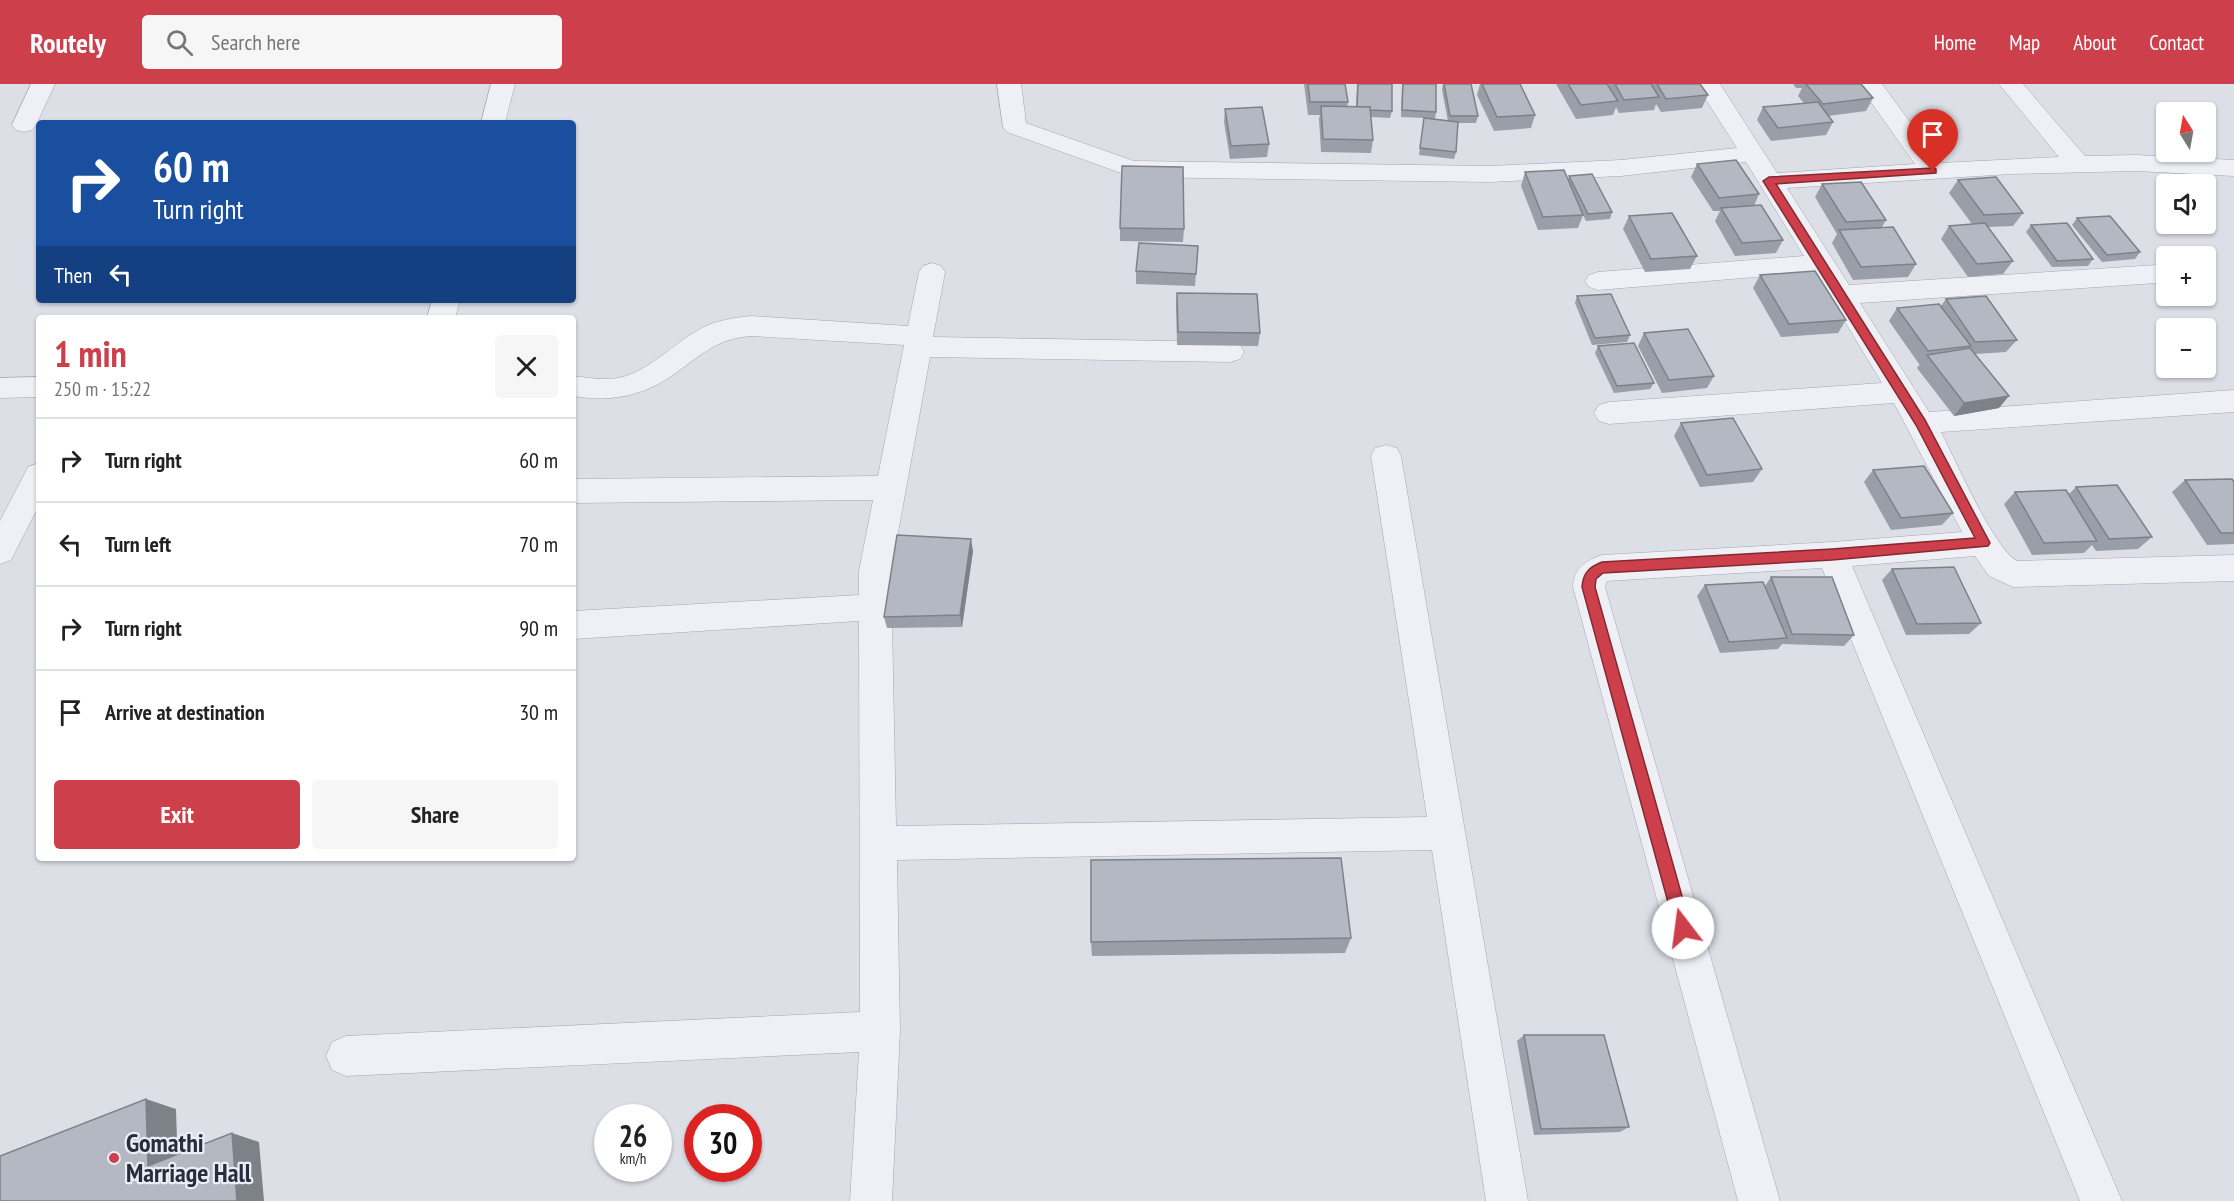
<!DOCTYPE html>
<meta charset="utf-8">
<style>
body{margin:0;font-family:"PT Sans Narrow",sans-serif;background:#f6f6f6;color:#222;height:100vh;display:flex;flex-direction:column;font-size:22px;white-space:nowrap}
*{box-sizing:border-box;margin:0}
p{font-size:20px;color:#767676}
.icon{flex:none;width:33px;height:33px;fill:none;stroke:currentColor;stroke-width:2;stroke-linecap:round;stroke-linejoin:round}
.map{position:relative;flex:1;overflow:hidden}
.side{position:absolute;left:36px;top:231px;width:540px;height:546px;display:flex;flex-direction:column;background:#fff;border-radius:6px;box-shadow:0 2px 4px #0004}
.side>*{flex:none}
.banner{position:absolute;left:36px;top:36px;width:540px;height:183px;border-radius:6px;box-shadow:0 2px 4px #0004;background:#1a4fa0;color:#fff;overflow:hidden}
.needle{width:39px;rotate:349deg}
.controls{position:absolute;left:2156px;top:18px;display:grid;gap:12px}
.controls a{display:grid;place-items:center;width:60px;height:60px;border-radius:6px;background:#fff;box-shadow:0 2px 4px #0004;font-size:30px}
.speed{position:absolute;left:594px;top:1020px;display:flex;gap:12px;font-size:30px;font-weight:700;text-align:center}
.speed>*{display:grid;place-content:center;width:78px;height:78px;border-radius:50%;background:#fff;box-shadow:0 2px 4px #0004;line-height:1}
.speed small{font-size:15px;font-weight:400}
.speed .limit{border:9px solid #d22;background:#fff;color:#111}
.pin{position:absolute;display:grid;place-items:center;width:51px;height:51px;color:#fff;margin:-62px -26px;border-radius:50% 50% 50% 0;rotate:-45deg;box-shadow:0 0 6px #0007}
.pin .icon{rotate:45deg}
.me{position:absolute;width:66px;margin:-33px;rotate:345deg;stroke-linejoin:round;filter:drop-shadow(0 0 4px #0008)}
.turn{display:flex;align-items:center;gap:21px;height:126px;padding:0 18px;font-size:27px}
.turn .icon{width:78px;height:78px;stroke-width:2.5}
.turn b{display:block;font-size:42px;line-height:51px}
.then{display:flex;align-items:center;height:57px;padding:0 18px;background:#0003;gap:12px;font-size:22px}
.round{display:grid;place-items:center;flex:none;width:63px;height:63px;border-radius:6px;background:#f6f6f6}
.summary{display:flex;align-items:center;justify-content:space-between;height:102px;padding:0 18px}
h1{font-size:36px;font-weight:600;line-height:45px;color:#cd3f4b}
.cta{display:flex;gap:12px;margin-top:auto;padding:12px 18px}
.cta a{flex:1;height:69px;border-radius:6px;background:#cd3f4b;color:#fff;font-size:24px;font-weight:600;line-height:69px;text-align:center}
.cta a+a{background:#f6f6f6;color:#222}
ul{padding:0;list-style:none}
li{display:flex;align-items:center;gap:18px;height:84px;padding:0 18px;border-top:2px solid #e0e0e0}
li div{flex:1}
li b{display:block;font-size:22px}
li em{font-style:normal}
header{display:flex;align-items:center;gap:36px;box-sizing:border-box;height:84px;padding:0 30px;background:#cd3f4b;color:#fff}
header strong{font-size:28px}
nav{display:flex;gap:33px;margin-inline-start:auto;font-size:21px}
.search{width:420px;height:54px;background:#f6f6f6;display:flex;align-items:center;gap:15px;box-sizing:border-box;padding:0 21px;border-radius:6px;color:#767676;font-size:22px}
.map>svg:first-child{display:block}
.lines{fill:none;stroke-linecap:round;stroke-linejoin:round}
.minor-casing{stroke:#a2a6b0;stroke-width:1}
.minor{fill:#eff0f5;fill-rule:evenodd}
.wall{fill:#9a9ea8}
.shaded-wall{fill:#7d8188}
.building{fill:#b3b8c3;stroke:#7d8188;stroke-width:1.5}
.route{fill:#cd3f4b;stroke:#852931;stroke-width:1.5}
.poi-dot{fill:#cd3f4b;stroke:#ebeef4;stroke-width:2}
.labels{text-anchor:middle;stroke-width:4.5;stroke-linejoin:round;paint-order:stroke}
.near-poi-label{font-size:26px;font-weight:bold;fill:#262d3c;stroke:#ebeef4;text-anchor:start}
</style>
<header>
<strong>Routely</strong>
<div class="search"><svg class="icon" aria-label="search" viewBox="0 0 24 24"><circle cx="10" cy="10" r="6"/><path d="M15 15l6 6"/></svg>Search here</div>
<nav><a>Home</a><a>Map</a><a>About</a><a>Contact</a></nav>
</header>
<div class="map">
<svg width="2234" height="1117" viewBox="0 0 2234 1117">
<rect width="100%" height="100%" fill="#dcdfe6"/>
<g class="lines">
<g class="minor-casing">
<g id="minor">
<path d="M31 0H55L36 41 32 46 24 48 16 46 12 41Z"/>
<path d="M491 0H515L505 39H481Z"/>
<path d="M997 0H1021L1026 39 1134 77 1490 82 1621 76 1737 64 1696 0H1720L1777 89 1915 80 1858 0H1882L1940 79 2059 73 1999 0H2023L2085 72 2136 71 2234 76V92L2136 87 2011 90 1787 104 1849 201 2157 181 2166 184V196L2157 199 1860 219 1929 328 2234 306V328L1941 348C1955 375 1994 465 2017 477L2234 471V497L2013 503 1989 492 1975 472 1852 482 2122 1117H2080L1822 484 1607 497 1605 503 1780 1117H1738L1573 503C1574 484 1585 477 1602 471L1832 458 1962 448 1894 319 1609 340 1599 337 1594 329 1599 321 1609 318 1882 299 1815 188 1598 206 1589 203 1585 197 1589 191 1598 188 1804 172 1746 78 1621 92 1490 98 1132 93 1007 48 1003 43Z"/>
<path d="M932 179 941 182 945 188 933 253 1230 258 1240 261 1244 268 1240 275 1230 278 930 273 891 487 896 742 1427 733 1371 372 1375 364 1386 361 1397 364 1401 372 1528 1117H1486L1432 766 897 776 900 947 892 1117H850L859 968 346 992 332 986 326 972 332 958 346 952 860 928 859 537 573 555V527L859 511V487L873 416 573 419V395L878 392 904 261 751 252C713 255 700 273 670 293 640 313 609 318 573 312V292C589 294 607 297 623 293 653 284 675 258 702 244 717 236 734 234 751 232L908 242 919 188 923 182Z"/>
<path d="M432 216H460L455 234H427Z"/>
<path d="M39 293V313L0 314V294Z"/>
<path d="M39 379V421L11 476 0 480V437L28 383Z"/>
</g>
</g>
<use href="#minor" class="minor"/>
</g>
<g class="wall">
<path d="M1304 0H1345L1348 18 1347 23H1356L1357 0H1392V27L1390 34 1371 33 1373 56 1371 69 1321 68 1319 35 1320 31H1308Z"/>
<path d="M1402 0H1436V28L1435 35 1448 37 1442 6 1443 0 1478 32 1476 39H1458L1456 68 1454 75 1419 71 1424 34 1401 33Z"/>
<path d="M1480 0H1520L1535 31 1531 44 1494 47 1477 11Z"/>
<path d="M1556 0H1700L1708 11 1702 24 1661 28 1656 20 1654 26 1619 29 1616 23 1613 31 1576 35Z"/>
<path d="M1793 0H1861L1873 14 1866 27 1828 32 1833 38 1826 51 1771 57 1757 36 1763 23 1804 19 1798 12 1802 4H1796Z"/>
<path d="M1225 25 1269 60 1267 73 1230 75 1224 38Z"/>
<path d="M1697 80 1759 110 1754 122 1783 156 1776 169 1735 172 1715 137 1720 127H1713L1691 93Z"/>
<path d="M1525 88 1568 96 1569 92 1612 128 1610 135 1586 137 1583 131 1578 144 1538 146 1521 102Z"/>
<path d="M1958 96 2023 129 2013 142 1988 143 2013 177 2003 190 1968 193 1941 155 1949 142 1972 140 1949 109Z"/>
<path d="M1822 100 1886 136 1882 143 1916 180 1908 193 1853 196 1832 159 1837 150 1815 113Z"/>
<path d="M1629 132 1697 172 1690 185 1645 188 1623 145Z"/>
<path d="M2077 134 2140 168 2135 175 2102 178 2072 141Z"/>
<path d="M2031 141 2093 175 2088 182 2052 183 2026 148Z"/>
<path d="M1120 144 1184 145 1183 158 1120 157Z"/>
<path d="M1198 162 1195 202 1136 200V187Z"/>
<path d="M1760 191 1846 236 1838 249 1781 253 1753 204Z"/>
<path d="M1177 209 1260 249 1258 262 1177 261 1176 221Z"/>
<path d="M1577 212 1630 251 1627 258 1592 261 1575 219Z"/>
<path d="M1946 215 2017 256 2006 268 1975 270 1999 324 1954 332 1917 284 1920 280H1919L1889 237 1897 224 1941 222Z"/>
<path d="M1644 249 1714 292 1707 304 1662 309 1638 262Z"/>
<path d="M1598 262 1654 299 1650 305 1614 309 1595 269Z"/>
<path d="M1681 339 1762 385 1753 398 1700 403 1674 352Z"/>
<path d="M1873 386 1953 429 1942 441 1891 446 1864 398Z"/>
<path d="M2185 396 2234 398V460L2207 461 2172 408Z"/>
<path d="M2076 403 2152 453 2138 465 2096 467 2092 461 2084 469 2032 471 2004 420 2015 408 2069 410Z"/>
<path d="M973 467 962 543 887 544 884 533Z"/>
<path d="M1892 485 1981 539 1969 550 1906 551 1882 496Z"/>
<path d="M1771 493 1854 551 1844 562 1782 560 1778 565 1720 569 1697 512 1705 501 1765 502Z"/>
<path d="M1351 854 1345 869 1092 872 1091 858Z"/>
<path d="M1524 951 1629 1043 1620 1048 1534 1051 1517 957Z"/>
</g>
<g class="shaded-wall">
<path d="M2009 312 1999 324 1954 332 1964 319Z"/>
<path d="M971 455 973 467 962 543 960 531Z"/>
<path d="M146 1015 176 1025 178 1090 148 1082Z"/>
<path d="M232 1049 259 1058 264 1117H237Z"/>
</g>
<g class="building">
<path d="M1308 0H1345L1348 18H1310Z"/>
<path d="M1358 0H1392V27L1370 26V23H1357Z"/>
<path d="M1403 0H1436V28L1402 26Z"/>
<path d="M1444 0H1471L1478 32H1450Z"/>
<path d="M1482 0H1520L1535 31 1497 33Z"/>
<path d="M1568 0H1607L1618 17 1581 21Z"/>
<path d="M1615 0H1651L1659 13 1624 16Z"/>
<path d="M1657 0H1700L1708 11 1666 15Z"/>
<path d="M1806 0H1861L1873 14 1823 20Z"/>
<path d="M1818 18 1833 38 1778 44 1763 23Z"/>
<path d="M1321 22 1370 23 1373 56 1323 55Z"/>
<path d="M1262 23 1269 60 1231 62 1225 25Z"/>
<path d="M1424 34 1458 38 1456 68 1420 64Z"/>
<path d="M1736 76 1759 110 1719 114 1697 80Z"/>
<path d="M1122 82 1183 83 1184 145 1120 144Z"/>
<path d="M1564 86 1583 131 1543 133 1525 88Z"/>
<path d="M1592 90 1612 128 1588 130 1569 92Z"/>
<path d="M1996 93 2023 129 1984 131 1958 96Z"/>
<path d="M1861 98 1886 136 1846 138 1822 100Z"/>
<path d="M1761 121 1783 156 1742 159 1721 124Z"/>
<path d="M1672 129 1697 172 1651 175 1629 132Z"/>
<path d="M2110 132 2140 168 2107 171 2077 134Z"/>
<path d="M1985 139 2013 177 1977 180 1949 142Z"/>
<path d="M2067 139 2093 175 2057 177 2031 141Z"/>
<path d="M1893 143 1916 180 1861 183 1839 146Z"/>
<path d="M1139 159 1198 162 1196 190 1136 187Z"/>
<path d="M1815 187 1846 236 1789 240 1760 191Z"/>
<path d="M1177 209 1257 210 1260 249 1178 248Z"/>
<path d="M1611 210 1630 251 1595 254 1577 212Z"/>
<path d="M1986 212 2017 256 1975 258 1946 215Z"/>
<path d="M1939 220 1971 262 1928 267 1897 224Z"/>
<path d="M1688 245 1714 292 1669 296 1644 249Z"/>
<path d="M1634 259 1654 299 1617 302 1598 262Z"/>
<path d="M1970 264 2009 312 1964 319 1927 271Z"/>
<path d="M1733 334 1762 385 1707 391 1681 339Z"/>
<path d="M1924 382 1953 429 1901 434 1873 386Z"/>
<path d="M2232 395 2234 398V449H2221L2185 396Z"/>
<path d="M2117 401 2152 453 2109 455 2076 403Z"/>
<path d="M2066 406 2097 457 2044 459 2015 408Z"/>
<path d="M897 451 971 455 960 531 884 533Z"/>
<path d="M1954 483 1981 539 1917 540 1892 485Z"/>
<path d="M1771 493H1832L1854 551 1792 550Z"/>
<path d="M1763 498 1787 554 1729 558 1705 501Z"/>
<path d="M1341 774 1351 854 1091 858V776Z"/>
<path d="M1524 951H1604L1629 1043 1541 1045Z"/>
<path d="M146 1015 148 1082 232 1049 237 1117H0V1072Z"/>
</g>
<path class="route" d="M1933 84 1936 85V89L1776 100 1925 336 1990 459 1988 462 1832 476 1603 489 1596 495 1595 503 1691 844 1689 850 1683 852 1678 850 1675 844 1582 503C1583 489 1589 483 1602 478L1832 465 1975 454 1916 341 1763 97 1769 93Z"/>
<circle class="poi-dot" cx="114" cy="1074" r="6"/>
<g class="labels">
<g class="near-poi-label">
<text x="126" y="1068">Gomathi<tspan x="126" dy="30">Marriage Hall</tspan></text>
</g>
</g>
</svg>
<div class="controls">
<a><svg class="needle" viewBox="-14 -14 28 28"><path d="M0-13l5 13h-10z" fill="#e53935"/><path d="M0 13l5-13h-10z" fill="#767676"/></svg></a>
<a><svg class="icon" aria-label="sound" viewBox="0 0 24 24"><path d="M4 9h4l5-4v14l-5-4H4zM17 9q2 3 0 6"/></svg></a>
<a>+</a>
<a>−</a>
</div>
<div class="speed"><div>26<small>km/h</small></div><div class="limit">30</div></div>
<div class="pin" style="left:1933px;top:87px;background:#d93025"><svg class="icon" aria-label="arrive" viewBox="0 0 24 24"><path d="M6 21V4h12l-3 4 3 4H6"/></svg></div>
<svg class="me" style="left:1683px;top:844px" viewBox="-20 -20 40 40"><circle r="19" fill="#fff"/><path d="M0-13L10 11 0 6-10 11z" fill="#cd3f4b"/></svg>
<div class="banner">
<div class="turn"><svg class="icon" aria-label="right" viewBox="0 0 24 24"><path d="M7 20v-9h11M14 6l5 5-5 5"/></svg><div><b>60 m</b>Turn right</div></div>
<div class="then">Then<svg class="icon" aria-label="left" viewBox="0 0 24 24"><path d="M17 20v-9H6M10 6l-5 5 5 5"/></svg></div>
</div>
<section class="side">
<div class="summary"><div><h1>1 min</h1><p>250 m · 15:22</p></div><a class="round"><svg class="icon" aria-label="close" viewBox="0 0 24 24"><path d="M6 6l12 12M18 6L6 18"/></svg></a></div>
<ul>
<li><svg class="icon" aria-label="right" viewBox="0 0 24 24"><path d="M7 20v-9h11M14 6l5 5-5 5"/></svg><div><b>Turn right</b></div><em>60 m</em></li>
<li><svg class="icon" aria-label="left" viewBox="0 0 24 24"><path d="M17 20v-9H6M10 6l-5 5 5 5"/></svg><div><b>Turn left</b></div><em>70 m</em></li>
<li><svg class="icon" aria-label="right" viewBox="0 0 24 24"><path d="M7 20v-9h11M14 6l5 5-5 5"/></svg><div><b>Turn right</b></div><em>90 m</em></li>
<li><svg class="icon" aria-label="arrive" viewBox="0 0 24 24"><path d="M6 21V4h12l-3 4 3 4H6"/></svg><div><b>Arrive at destination</b></div><em>30 m</em></li>
</ul>
<div class="cta"><a>Exit</a><a>Share</a></div>
</section>
</div>
